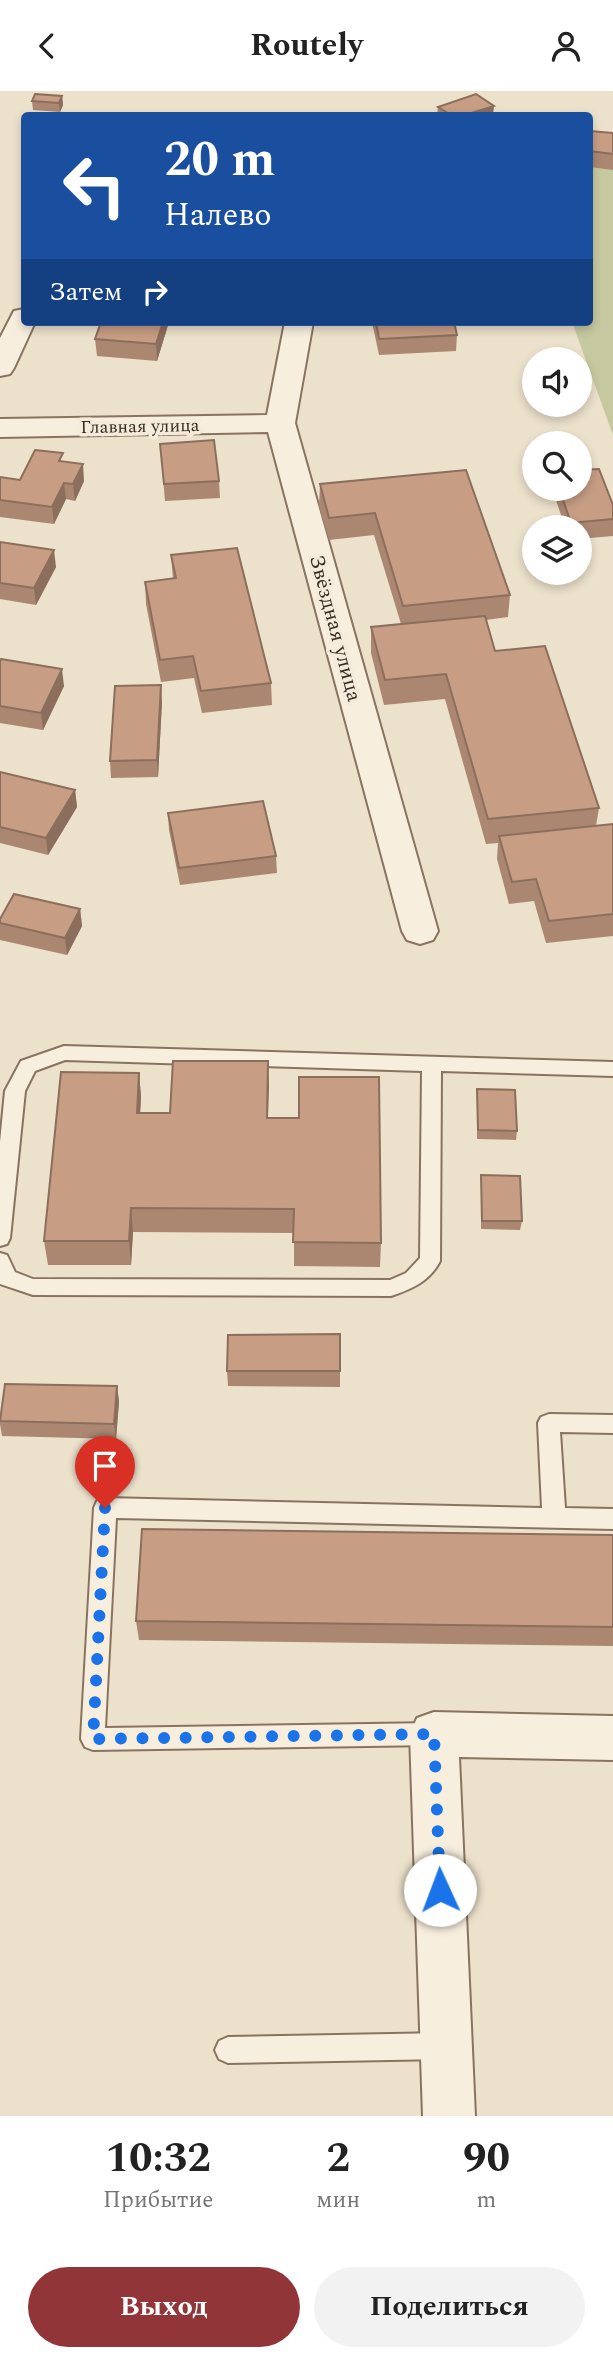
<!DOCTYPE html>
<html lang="ru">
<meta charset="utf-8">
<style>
body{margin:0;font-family:Spectral,serif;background:#f2f2f2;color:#222;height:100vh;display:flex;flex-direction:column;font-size:26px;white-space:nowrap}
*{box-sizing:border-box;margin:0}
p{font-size:23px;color:#767676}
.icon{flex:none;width:38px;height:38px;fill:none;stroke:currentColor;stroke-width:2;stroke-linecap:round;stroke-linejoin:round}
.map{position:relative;height:2025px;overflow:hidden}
.panel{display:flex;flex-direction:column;background:#fff;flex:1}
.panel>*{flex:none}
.banner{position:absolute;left:21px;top:21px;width:572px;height:214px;border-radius:7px;box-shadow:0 4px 10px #0003;background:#1a4fa0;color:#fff;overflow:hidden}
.tools{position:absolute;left:522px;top:256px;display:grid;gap:14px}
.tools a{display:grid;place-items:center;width:70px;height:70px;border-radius:50%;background:#fff;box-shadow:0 4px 10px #0003;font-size:35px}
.pin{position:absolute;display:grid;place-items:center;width:60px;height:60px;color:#fff;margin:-72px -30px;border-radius:50% 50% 50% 0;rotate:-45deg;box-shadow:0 0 7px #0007}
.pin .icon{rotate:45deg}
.me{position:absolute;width:77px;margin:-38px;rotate:358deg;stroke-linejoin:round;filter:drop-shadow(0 0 5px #0008)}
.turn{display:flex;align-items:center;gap:24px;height:147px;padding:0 28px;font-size:32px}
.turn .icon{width:91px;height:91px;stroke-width:2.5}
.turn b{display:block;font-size:49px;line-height:60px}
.then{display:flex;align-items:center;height:66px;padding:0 28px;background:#0003;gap:14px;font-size:26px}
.eta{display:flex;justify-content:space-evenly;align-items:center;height:119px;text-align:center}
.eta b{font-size:42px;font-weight:700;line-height:49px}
.cta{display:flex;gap:14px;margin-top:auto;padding:14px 28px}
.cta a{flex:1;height:80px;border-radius:42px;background:#923539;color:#fff;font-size:28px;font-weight:700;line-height:80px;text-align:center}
.cta a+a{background:#f2f2f2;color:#222}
header{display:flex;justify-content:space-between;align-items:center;height:91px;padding:0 28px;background:#fff;font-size:32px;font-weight:700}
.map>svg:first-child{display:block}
.green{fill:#c6c99f}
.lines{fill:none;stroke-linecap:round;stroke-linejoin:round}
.service-casing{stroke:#877360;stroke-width:4}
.minor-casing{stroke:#877360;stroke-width:4}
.service{fill:#f7eede;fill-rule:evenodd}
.minor{fill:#f7eede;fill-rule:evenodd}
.wall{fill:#ab8772}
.shaded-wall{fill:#8b6e5c}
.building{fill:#c79d84;stroke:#8b6e5c;stroke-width:2}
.route{stroke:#1a73e8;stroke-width:12;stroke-dasharray:0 21.6}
.labels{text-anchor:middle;stroke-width:7;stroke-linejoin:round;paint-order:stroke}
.far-street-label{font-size:18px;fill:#392c22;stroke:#f4ebda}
.street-label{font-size:21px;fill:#392c22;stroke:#f4ebda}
</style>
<header><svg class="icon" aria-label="back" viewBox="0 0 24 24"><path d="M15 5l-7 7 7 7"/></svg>Routely<svg class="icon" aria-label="person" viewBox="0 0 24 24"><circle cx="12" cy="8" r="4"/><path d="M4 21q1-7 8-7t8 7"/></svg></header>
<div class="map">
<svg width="613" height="2025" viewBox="0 0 613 2025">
<rect width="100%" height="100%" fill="#ece1cb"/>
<path class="green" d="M613 74V344L572 231H590V76Z"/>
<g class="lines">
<g class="service-casing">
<g id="service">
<path d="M64 955 613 971V985L441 980 440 1170C430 1190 412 1198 391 1205L33 1204 0 1193V1162L7 1164 15 1181 33 1188 390 1189 406 1182 420 1167 422 980 65 969 35 980 25 1000 10 1147 7 1153 0 1155V1051L5 1000 21 970Z"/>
<path d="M549 1323 613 1324V1342L560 1341 565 1417 613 1418V1438L116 1427 105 1637 434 1632 442 1635 446 1643 442 1651 434 1654 93 1659 85 1656 81 1648 94 1417 97 1410 105 1407 542 1417 538 1332 541 1326Z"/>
<path d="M445 1942 454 1946 458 1955 454 1964 445 1968 228 1972 219 1968 215 1959 219 1950 228 1946Z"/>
</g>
</g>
<g class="minor-casing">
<g id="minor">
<path d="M24 218V231H35L14 277 10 283 0 285V247L14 220Z"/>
<path d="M285 231H313L295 332 438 840 433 849 420 853 407 849 402 840 268 341 0 346V328L267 324Z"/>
<path d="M434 1621 613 1625V1669L459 1666 475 2025H423L410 1643 417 1627Z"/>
</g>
</g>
<use href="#service" class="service"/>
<use href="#minor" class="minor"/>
</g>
<g class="wall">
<path d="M62 5 63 14 60 21 33 19 32 10Z"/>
<path d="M438 16 493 24H437Z"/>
<path d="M590 40 613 42V79L590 76Z"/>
<path d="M101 231H169L157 270 97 265 95 248Z"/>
<path d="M372 231H454L457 244 456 260 379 264Z"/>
<path d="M160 353 219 390 220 407 165 410Z"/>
<path d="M64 371 84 390 75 410 66 408 54 433 0 426V386L20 389Z"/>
<path d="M466 379 510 504 508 526 486 529 495 560 599 717 596 735 613 733V845L546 852 534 810 509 813 497 768 498 752 486 753 445 608 384 614 371 562V536L401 533 374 444 329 449 319 415 320 393Z"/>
<path d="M552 397H579L613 414V445L579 448V436H565Z"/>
<path d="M0 451 56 476 36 514 0 508Z"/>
<path d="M171 464 271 592 272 614 202 622 194 587 161 591 146 513 145 491 173 488Z"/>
<path d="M0 571 64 595 43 639 0 632Z"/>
<path d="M162 611 158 686 111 687 110 670Z"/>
<path d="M0 681 75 699 77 716 48 764 0 752Z"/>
<path d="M168 722 276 765 277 782 180 794 169 739Z"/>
<path d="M80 818 82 835 67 864 0 849V828Z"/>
<path d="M268 970V1027L381 1152 380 1176 294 1175V1142L133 1141 131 1174H48L44 1150 139 982 141 1006 140 1022H170Z"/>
<path d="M477 998 517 1040 516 1049 477 1048Z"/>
<path d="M481 1084 522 1130 520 1139 481 1138Z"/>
<path d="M340 1243V1296L228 1295 227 1280Z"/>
<path d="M117 1295 119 1311 116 1348 2 1345 0 1333V1325Z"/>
<path d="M613 1444V1555L139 1549 136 1530Z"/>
</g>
<g class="shaded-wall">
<path d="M62 5 63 14 60 21 59 12Z"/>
<path d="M494 15 493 24H465Z"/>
<path d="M163 231H169L157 270 156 253Z"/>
<path d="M83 373 84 390 75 410 73 393Z"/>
<path d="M64 392 66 408 54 433 52 416Z"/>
<path d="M54 459 56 476 36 514 34 497Z"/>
<path d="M62 578 64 595 43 639 41 622Z"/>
<path d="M161 594 162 611 158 686 157 669Z"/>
<path d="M75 699 77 716 48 764 46 747Z"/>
<path d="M80 818 82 835 67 864 65 847Z"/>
<path d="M268 970 269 995 267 1052V1027Z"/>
<path d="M139 982 141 1006 139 1046 137 1022Z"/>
<path d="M131 1117 133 1141 131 1174 129 1150Z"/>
<path d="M117 1295 119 1311 116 1348 114 1333Z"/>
</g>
<g class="building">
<path d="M35 3 62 5 59 12 32 10Z"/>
<path d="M476 3 494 15 465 24H451L438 16Z"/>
<path d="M590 40 613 42V63L590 60Z"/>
<path d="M101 231H163L156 253 95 248Z"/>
<path d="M376 231H454L457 244 379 248Z"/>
<path d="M214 349 219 390 164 393 160 353Z"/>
<path d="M35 359 63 362 59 370 83 373 73 393 64 392 52 416 0 409V386L20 389Z"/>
<path d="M599 378 613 414V428L571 432 559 397H579V379Z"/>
<path d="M466 379 510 504 403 515 375 422 329 427 320 393Z"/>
<path d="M0 451 54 459 34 497 0 492Z"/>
<path d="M237 457 271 592 201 600 193 565 160 569 145 491 176 487 171 464Z"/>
<path d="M485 525 495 560 545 555 599 717 488 728 446 583 385 589 371 536Z"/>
<path d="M1 568 62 578 41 622 0 615V571Z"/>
<path d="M161 594 157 669 110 670 115 595Z"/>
<path d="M0 681 75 699 46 747 0 736Z"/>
<path d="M263 710 276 765 179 777 168 722Z"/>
<path d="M613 733V823L549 830 536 788 512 791 499 745Z"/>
<path d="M14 803 80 818 65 847 0 832V828Z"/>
<path d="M173 970H268L267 1027H299V986H379L381 1152 293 1151 294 1118 131 1117 129 1150H44L61 981 139 982 137 1022H170Z"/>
<path d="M477 998 515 999 517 1040 478 1039Z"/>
<path d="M481 1084 520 1085 522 1130H482Z"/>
<path d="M340 1243V1280H227L228 1244Z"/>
<path d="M5 1293 117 1295 114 1333 0 1330Z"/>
<path d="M142 1438 613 1444V1536L136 1530Z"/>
</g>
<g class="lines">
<path class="route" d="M105 1417 93 1648 434 1643 440 1799"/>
</g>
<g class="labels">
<g class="far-street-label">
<text transform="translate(140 335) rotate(-1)" y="6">Главная улица</text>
</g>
<g class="street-label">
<text transform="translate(336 537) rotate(75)" y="7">Звёздная улица</text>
</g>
</g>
</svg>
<div class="tools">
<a><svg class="icon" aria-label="sound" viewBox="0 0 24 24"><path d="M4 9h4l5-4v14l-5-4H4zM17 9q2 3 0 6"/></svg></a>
<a><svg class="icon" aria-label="search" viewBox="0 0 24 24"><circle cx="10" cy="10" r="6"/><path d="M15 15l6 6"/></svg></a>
<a><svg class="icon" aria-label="layers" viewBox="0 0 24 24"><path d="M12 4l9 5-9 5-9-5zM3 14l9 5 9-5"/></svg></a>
</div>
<div class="pin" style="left:105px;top:1417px;background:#d93025"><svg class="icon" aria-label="arrive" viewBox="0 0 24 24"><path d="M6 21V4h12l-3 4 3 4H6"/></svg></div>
<svg class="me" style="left:440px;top:1799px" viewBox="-20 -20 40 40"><circle r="19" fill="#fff"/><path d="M0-13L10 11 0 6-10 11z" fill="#1a73e8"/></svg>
<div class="banner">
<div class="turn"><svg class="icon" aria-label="left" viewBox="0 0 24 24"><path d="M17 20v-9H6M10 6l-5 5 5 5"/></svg><div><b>20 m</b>Налево</div></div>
<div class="then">Затем<svg class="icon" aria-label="right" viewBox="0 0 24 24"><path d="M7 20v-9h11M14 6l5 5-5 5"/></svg></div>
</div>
</div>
<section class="panel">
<div class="eta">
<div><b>10:32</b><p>Прибытие</p></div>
<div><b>2</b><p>мин</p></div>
<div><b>90</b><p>m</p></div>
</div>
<div class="cta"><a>Выход</a><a>Поделиться</a></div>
</section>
